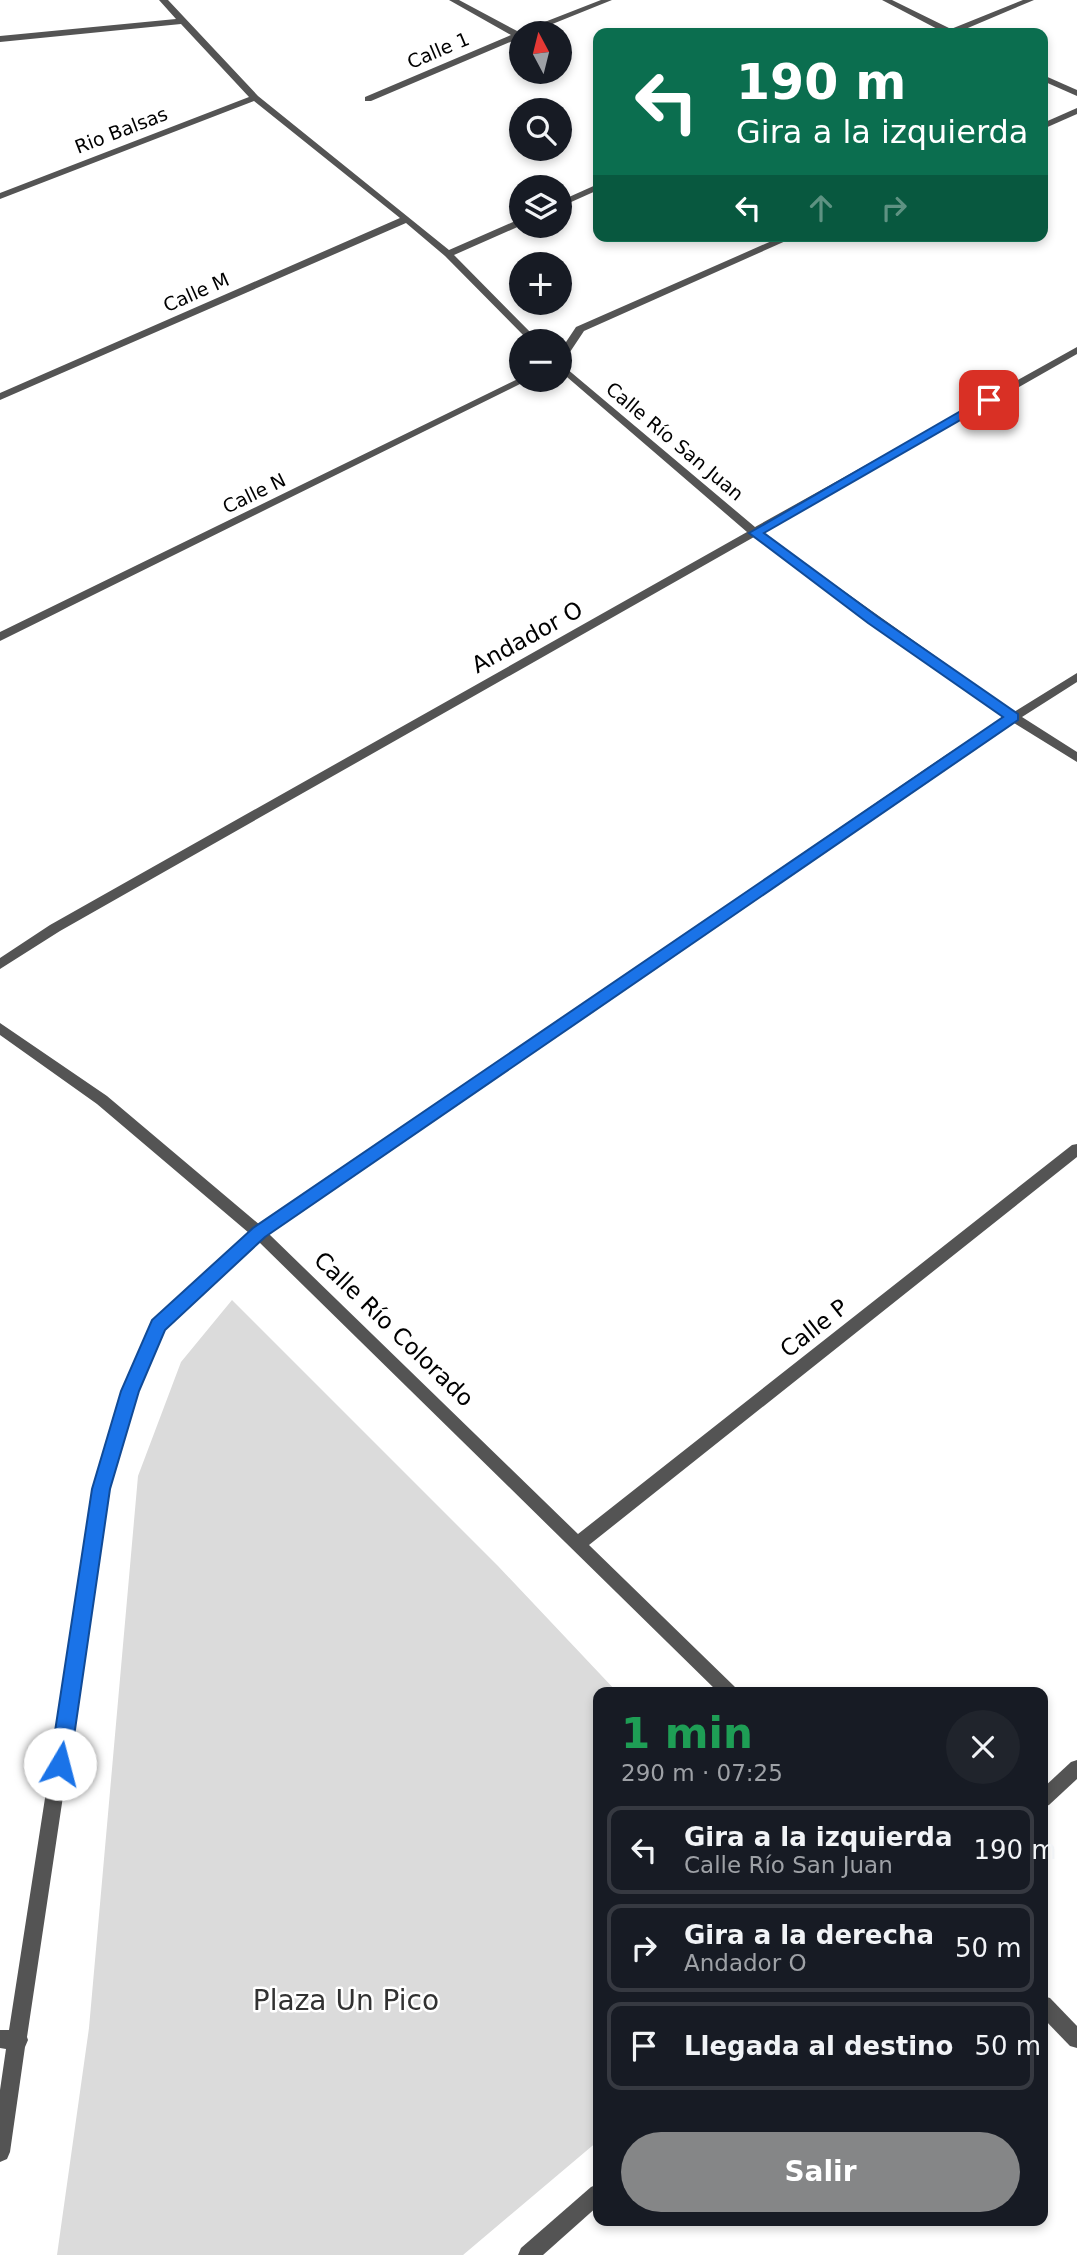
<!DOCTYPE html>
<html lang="es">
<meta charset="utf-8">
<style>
body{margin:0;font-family:"DejaVu Sans",sans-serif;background:#20242c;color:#f1f3f6;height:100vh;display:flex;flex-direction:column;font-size:26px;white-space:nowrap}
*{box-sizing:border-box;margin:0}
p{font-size:23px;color:#9ea1a6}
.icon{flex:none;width:38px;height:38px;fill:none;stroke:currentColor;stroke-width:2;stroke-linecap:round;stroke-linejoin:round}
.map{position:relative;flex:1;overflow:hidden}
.sheet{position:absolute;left:593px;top:1687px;width:455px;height:539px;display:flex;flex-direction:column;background:#171b24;border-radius:14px;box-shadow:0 4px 10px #0003}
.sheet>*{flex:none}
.banner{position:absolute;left:593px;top:28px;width:455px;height:214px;border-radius:14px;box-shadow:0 4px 10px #0003;background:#0b6e4f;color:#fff;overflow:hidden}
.needle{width:46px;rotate:353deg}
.fabs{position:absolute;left:509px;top:21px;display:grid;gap:14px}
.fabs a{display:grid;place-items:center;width:63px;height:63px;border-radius:50%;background:#171b24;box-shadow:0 4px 10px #0003;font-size:35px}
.pin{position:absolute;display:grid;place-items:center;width:60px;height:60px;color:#fff;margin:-30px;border-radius:14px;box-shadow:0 4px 10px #0006}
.me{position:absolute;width:77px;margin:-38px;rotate:8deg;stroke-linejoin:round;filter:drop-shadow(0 0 5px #0008)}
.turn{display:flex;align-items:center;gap:24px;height:147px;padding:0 28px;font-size:32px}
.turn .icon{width:91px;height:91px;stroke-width:2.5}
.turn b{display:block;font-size:49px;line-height:60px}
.lanes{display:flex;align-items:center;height:66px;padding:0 28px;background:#0003;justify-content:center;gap:35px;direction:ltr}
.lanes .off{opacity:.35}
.round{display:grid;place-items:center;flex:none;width:74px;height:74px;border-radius:37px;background:#20242c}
.headline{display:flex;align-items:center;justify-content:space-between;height:119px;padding:0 28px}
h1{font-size:42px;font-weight:700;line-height:52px;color:#1e9e55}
.cta{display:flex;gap:14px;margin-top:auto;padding:14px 28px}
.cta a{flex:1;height:80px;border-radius:42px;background:#858687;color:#fff;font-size:28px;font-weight:700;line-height:80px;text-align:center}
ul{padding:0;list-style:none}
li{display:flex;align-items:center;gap:21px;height:88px;margin:0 14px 10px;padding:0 14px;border:4px solid #363941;border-radius:14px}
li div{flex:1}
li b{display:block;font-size:26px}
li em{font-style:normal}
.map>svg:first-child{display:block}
.green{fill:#dbdbdb}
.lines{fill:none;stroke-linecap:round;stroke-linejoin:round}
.street{fill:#545454;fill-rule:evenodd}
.route{fill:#1a73e8;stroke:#114b97;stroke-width:2}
.labels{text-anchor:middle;stroke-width:5;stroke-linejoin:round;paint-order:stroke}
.far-street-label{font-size:19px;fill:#000;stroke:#fff}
.street-label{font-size:23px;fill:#000;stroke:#fff}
.near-park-label{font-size:28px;fill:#323232;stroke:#fff}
</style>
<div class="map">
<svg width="1077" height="2255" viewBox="0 0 1077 2255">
<rect width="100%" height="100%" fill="#fff"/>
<path class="green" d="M232 1300 498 1566 617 1692H598V2141L463 2255H57L89 2028 138 1476 181 1362Z"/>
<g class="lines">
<g class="street">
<path d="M159 0H168L258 96 449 250 522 218V225L454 255 539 341H529L445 256 406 223 0 400V393L400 218 254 101 0 199V193L249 97 181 24 0 42V36L176 19Z"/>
<path d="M449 0H459L519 32 601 0H612L530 33H522V37L371 101H365V97L511 35Z"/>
<path d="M882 0H892L951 29 1023 0H1034L956 33H945Z"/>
<path d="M1043 75 1077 90V96L1043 81Z"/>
<path d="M1077 108V114L1043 129V123Z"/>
<path d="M598 184V190L560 207V201Z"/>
<path d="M783 236H797L584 331 564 361 560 362V351L576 327Z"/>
<path d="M1077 347V354L762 533 1014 712 1077 673V682L1022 717 1077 752V762L1014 723 954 761 269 1234 578 1534 1072 1145 1077 1144V1157L589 1545 735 1687 737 1692H718L259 1242 164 1329 138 1391 109 1489 27 2037 28 2040 25 2047 10 2152 7 2159 0 2162V2090L6 2049 0 2048V2030H9L93 1489 122 1391 153 1321 249 1233 97 1104 0 1035V1023L107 1096 260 1225 946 755 1005 717 754 537 60 931 0 969V958L50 925 747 532 560 371V363L755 527Z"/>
<path d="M522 377V380H528L0 641V632Z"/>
<path d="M1077 1760V1779L1049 1805 1043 1807V1788L1071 1762Z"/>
<path d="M1043 1996 1050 1998 1077 2026V2048L1070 2046 1043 2018Z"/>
<path d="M598 2184V2206L543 2255H518L521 2248 591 2187Z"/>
</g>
</g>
<path class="route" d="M985 397 995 400 764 533 878 617 1018 714V720L265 1237 165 1330 139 1391 110 1489 70 1764 67 1771 60 1773 53 1771 50 1764 92 1489 121 1391 152 1320 253 1228 1003 717 868 623 749 533Z"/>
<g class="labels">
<g class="far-street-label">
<text transform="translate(438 50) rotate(-23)" y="7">Calle 1</text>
<text transform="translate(121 130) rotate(-21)" y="7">Rio Balsas</text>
<text transform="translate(196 292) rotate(-24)" y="7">Calle M</text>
<text transform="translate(675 441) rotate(40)" y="7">Calle Río San Juan</text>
<text transform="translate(254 493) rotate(-26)" y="7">Calle N</text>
</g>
<g class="street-label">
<text transform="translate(527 637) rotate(-29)" y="8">Andador O</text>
<text transform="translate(814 1328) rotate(-38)" y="8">Calle P</text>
<text transform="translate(394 1329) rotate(44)" y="8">Calle Río Colorado</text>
</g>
<g class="near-park-label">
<text x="346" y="2010">Plaza Un Pico</text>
</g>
</g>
</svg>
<div class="fabs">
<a><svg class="needle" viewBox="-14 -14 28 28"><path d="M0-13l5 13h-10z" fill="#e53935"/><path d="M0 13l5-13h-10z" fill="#9ea1a6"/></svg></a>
<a><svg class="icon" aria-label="search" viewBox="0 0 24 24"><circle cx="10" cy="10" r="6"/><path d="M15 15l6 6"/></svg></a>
<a><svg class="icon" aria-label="layers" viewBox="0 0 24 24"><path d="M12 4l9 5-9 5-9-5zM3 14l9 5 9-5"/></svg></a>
<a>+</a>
<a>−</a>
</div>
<div class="pin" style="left:989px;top:400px;background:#d93025"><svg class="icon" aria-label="arrive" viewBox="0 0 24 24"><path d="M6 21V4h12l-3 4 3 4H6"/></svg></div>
<svg class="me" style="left:60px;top:1764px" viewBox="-20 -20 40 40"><circle r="19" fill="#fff"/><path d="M0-13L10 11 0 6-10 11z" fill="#1a73e8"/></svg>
<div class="banner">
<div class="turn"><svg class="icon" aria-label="left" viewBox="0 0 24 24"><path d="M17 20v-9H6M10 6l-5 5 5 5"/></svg><div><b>190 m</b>Gira a la izquierda</div></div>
<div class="lanes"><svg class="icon" aria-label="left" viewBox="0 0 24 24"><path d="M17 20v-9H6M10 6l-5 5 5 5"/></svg><svg class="icon off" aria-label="ahead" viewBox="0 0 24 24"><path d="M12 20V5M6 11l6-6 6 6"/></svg><svg class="icon off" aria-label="right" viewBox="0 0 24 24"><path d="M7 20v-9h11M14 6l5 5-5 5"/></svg></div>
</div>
<section class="sheet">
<div class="headline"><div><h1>1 min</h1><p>290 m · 07:25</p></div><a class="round"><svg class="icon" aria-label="close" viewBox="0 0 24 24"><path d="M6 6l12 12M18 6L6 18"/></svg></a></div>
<ul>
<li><svg class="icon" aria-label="left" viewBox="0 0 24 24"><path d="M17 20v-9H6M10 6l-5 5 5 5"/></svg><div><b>Gira a la izquierda</b><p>Calle Río San Juan</p></div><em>190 m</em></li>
<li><svg class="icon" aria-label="right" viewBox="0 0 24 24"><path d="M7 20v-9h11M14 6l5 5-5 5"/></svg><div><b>Gira a la derecha</b><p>Andador O</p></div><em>50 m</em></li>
<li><svg class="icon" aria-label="arrive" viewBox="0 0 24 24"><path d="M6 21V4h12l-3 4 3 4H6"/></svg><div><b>Llegada al destino</b></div><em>50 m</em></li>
</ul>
<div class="cta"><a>Salir</a></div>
</section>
</div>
